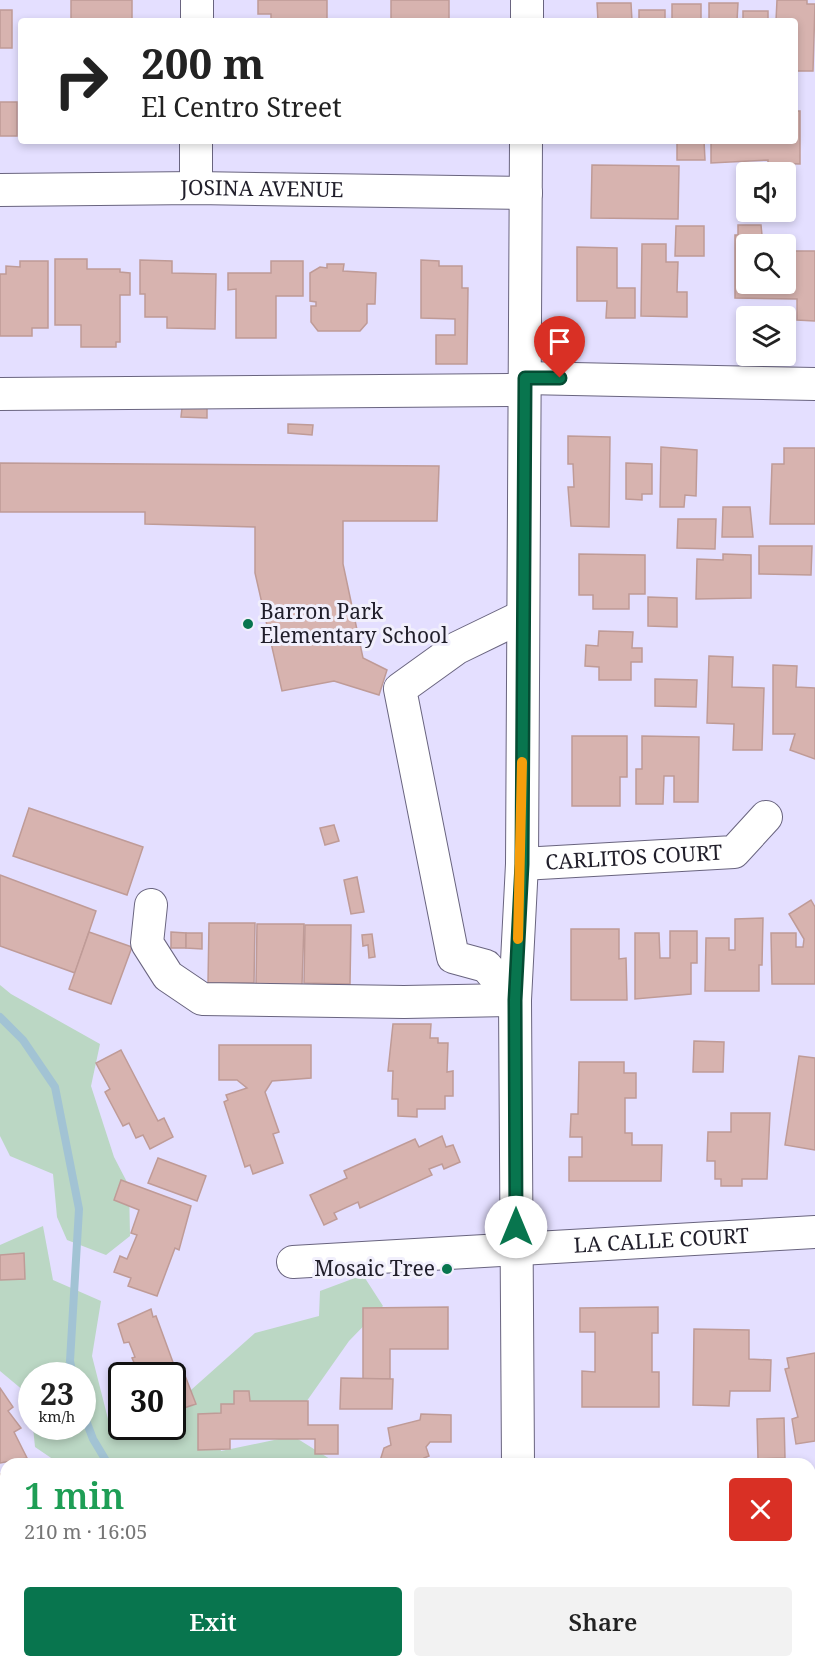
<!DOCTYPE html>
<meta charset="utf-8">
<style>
body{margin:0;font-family:"Noto Serif",serif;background:#f2f2f2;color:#222;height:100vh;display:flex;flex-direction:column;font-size:22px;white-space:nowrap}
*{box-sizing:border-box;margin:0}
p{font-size:20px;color:#767676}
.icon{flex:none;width:33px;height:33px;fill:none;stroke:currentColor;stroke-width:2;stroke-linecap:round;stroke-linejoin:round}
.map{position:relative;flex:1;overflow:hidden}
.details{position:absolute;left:0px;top:1458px;width:816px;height:210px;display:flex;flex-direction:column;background:#fff;border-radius:18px 18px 0 0;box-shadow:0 3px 9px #0003}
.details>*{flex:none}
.banner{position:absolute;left:18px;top:18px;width:780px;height:126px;border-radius:6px;box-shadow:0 3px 9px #0003;background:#fff;color:#222;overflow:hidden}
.controls{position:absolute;left:736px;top:162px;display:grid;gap:12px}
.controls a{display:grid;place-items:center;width:60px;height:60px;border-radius:6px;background:#fff;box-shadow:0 3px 9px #0003;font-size:30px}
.speed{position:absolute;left:18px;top:1362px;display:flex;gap:12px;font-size:30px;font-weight:700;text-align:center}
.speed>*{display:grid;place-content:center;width:78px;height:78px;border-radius:50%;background:#fff;box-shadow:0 3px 9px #0003;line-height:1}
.speed small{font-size:15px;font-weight:400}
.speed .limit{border:3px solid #111;border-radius:9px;background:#fff;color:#111}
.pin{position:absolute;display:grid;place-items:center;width:51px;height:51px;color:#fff;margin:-62px -26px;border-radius:50% 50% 50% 0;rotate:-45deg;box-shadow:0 0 6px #0007}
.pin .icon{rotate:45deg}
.me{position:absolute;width:66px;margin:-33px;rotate:0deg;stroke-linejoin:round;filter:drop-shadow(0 0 4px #0008)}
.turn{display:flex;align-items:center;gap:21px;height:126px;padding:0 24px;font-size:27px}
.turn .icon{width:78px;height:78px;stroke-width:2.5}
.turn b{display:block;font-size:42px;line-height:51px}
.round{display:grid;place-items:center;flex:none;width:63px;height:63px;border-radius:6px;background:#f2f2f2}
.overview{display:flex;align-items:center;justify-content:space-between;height:102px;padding:0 24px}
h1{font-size:36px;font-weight:600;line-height:45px;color:#1e9e55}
.action{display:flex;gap:12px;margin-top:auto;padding:12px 24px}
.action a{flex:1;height:69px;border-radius:6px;background:#08754e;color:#fff;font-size:24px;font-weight:600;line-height:69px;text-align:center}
.action a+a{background:#f2f2f2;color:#222}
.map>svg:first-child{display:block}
.green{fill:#bbd7c4}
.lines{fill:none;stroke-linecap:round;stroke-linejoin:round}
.stream{stroke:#a2c3d4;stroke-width:8}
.building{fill:#d7b3af;stroke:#bf9b97;stroke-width:1.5}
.minor-casing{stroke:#69647f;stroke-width:34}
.minor{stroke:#fff;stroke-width:32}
.route-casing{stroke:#054c33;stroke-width:15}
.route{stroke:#08754e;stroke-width:10}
.slow{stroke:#f59e0b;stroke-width:10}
.poi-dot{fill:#08754e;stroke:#f1effc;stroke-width:2}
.labels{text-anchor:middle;stroke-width:6;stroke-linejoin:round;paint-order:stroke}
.street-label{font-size:21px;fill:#201e2a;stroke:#f1effc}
.poi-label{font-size:21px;fill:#201e2a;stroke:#f1effc;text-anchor:start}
</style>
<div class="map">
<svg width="815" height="1668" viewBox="0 0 815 1668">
<rect width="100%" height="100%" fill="#e4dfff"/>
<g class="green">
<path d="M0 985 11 994 100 1044 91 1086 114 1157 129 1186 130 1236 106 1255 67 1240 57 1217 53 1174 10 1156 0 1136Z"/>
<path d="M43 1226 53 1280 101 1301 92 1356 108 1419 132 1435 145 1427 172 1426 173 1406 255 1333 319 1316 320 1291 363 1275 383 1306 349 1341 304 1405 214 1423 221 1451 293 1436 338 1464H60L35 1447 33 1427 82 1426V1376H32L31 1413 30 1396 0 1371V1245Z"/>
<path d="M177 1662H260L263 1668H178Z"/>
</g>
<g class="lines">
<g class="stream">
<path d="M0 1017 23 1040 55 1087 79 1209 70 1361 73 1376"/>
<path d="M82 1410 93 1439 108 1464"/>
<path d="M223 1662 226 1668"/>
</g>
</g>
<g class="building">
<rect x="71" y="0" width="61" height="21"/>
<path d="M258 0H327V21H271V14H258Z"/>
<rect x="391" y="0" width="58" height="21"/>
<path d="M777 0H807V4H815L813 71H795V21H776Z"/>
<path d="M597 3H631L632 21H598Z"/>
<path d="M709 3H738L737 21H709Z"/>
<rect x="672" y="4" width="29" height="17"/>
<rect x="0" y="10" width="12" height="38"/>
<rect x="639" y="10" width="26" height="11"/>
<rect x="743" y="11" width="25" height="10"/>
<rect x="0" y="102" width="17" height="34"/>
<path d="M795 111H800V164L768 163V160L711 163V141H795Z"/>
<path d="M677 141H704L705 160H677Z"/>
<path d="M592 165 679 166 678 219 591 218Z"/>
<path d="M738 225H761L762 235V244H747V284H786V251H815V321L797 320V299L735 298V235H738Z"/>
<path d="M676 226H704V256H675Z"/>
<path d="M642 244H666V262H678L677 292H687V317L641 316Z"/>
<path d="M577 247 617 248V288H635V318H606L607 301H577Z"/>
<path d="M55 259H87V269H120V272L130 273V295H120V342H116V347H81V325H55Z"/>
<path d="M140 260 172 261V273L216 274 215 329 167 328V317H145V294H140Z"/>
<path d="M421 260 439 261V266H462V288H468L467 364H436V335H455V319L421 318Z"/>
<path d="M20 261H48V328H32V336H0V274H6V266L20 267Z"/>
<path d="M271 261H303V296H276V338H236V289L228 290V273H271Z"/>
<path d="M327 264H344L343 271 376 273 375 304H367V323L360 331H318L311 322V306H316V302L310 301V273L320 267 327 268Z"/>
<path d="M182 408H207V418L181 417Z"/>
<path d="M288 424 313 425 312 435 288 433Z"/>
<path d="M568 436 610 437 609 527 571 526 568 487H574L573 464H568Z"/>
<path d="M661 447 697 450 696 496 685 495 684 507H660Z"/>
<path d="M784 448H815V524H770L772 464H784Z"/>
<path d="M0 463 439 466 437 521H343V564L363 658 387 670 379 695 334 681 282 691 255 573V527L145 524V512H0Z"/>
<path d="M626 463 652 464V494H642V500L626 499Z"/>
<path d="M723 507H750L753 537H722Z"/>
<path d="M678 519H716L715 549 677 548Z"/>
<path d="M759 546H812L811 575 759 574Z"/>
<path d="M579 554 645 555V594H629V609H593V595H579Z"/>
<path d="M723 554 751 555V598L696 599 697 559 723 560Z"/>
<path d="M648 597 677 598V627L648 626Z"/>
<path d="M599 631 633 632 632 648H642V662H631V680H599V667L585 666 586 645 598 646Z"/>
<path d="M709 656 733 657 732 687 764 688 762 750H733L734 724 707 723Z"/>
<path d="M773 665 797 666 796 687 815 688V759L790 750 795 734H773Z"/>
<path d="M655 679 697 680 696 707 655 706Z"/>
<path d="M572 736H627V777H620V806H572Z"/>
<path d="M642 736 699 737 698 802H674V776H664L663 804H636V769H642Z"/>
<path d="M29 808 143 847 127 895 13 856Z"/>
<path d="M334 825 339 841 325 845 320 828Z"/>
<path d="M0 875 96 911 75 973 0 946Z"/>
<path d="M357 877 364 912 351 914 344 880Z"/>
<path d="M811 900 815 907V984H772L771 933H796V947H803L804 939 789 914Z"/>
<path d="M763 918 762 965H759V991H705L706 938H729V950H735V919Z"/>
<path d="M209 923H255L254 983H208Z"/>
<path d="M257 924H304L302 985 256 984Z"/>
<path d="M305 925H351L350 984 304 983Z"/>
<path d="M571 929H619V959L626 958 627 1000H571Z"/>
<path d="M670 931H697V963H691V994L635 999V933H659L660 958H670Z"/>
<path d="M89 932 132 947 111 1004 69 989Z"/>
<path d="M171 932 186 933V948H171Z"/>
<path d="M186 933H202V949L186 948Z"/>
<path d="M372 934 375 957 369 958 368 945 363 946 362 935Z"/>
<path d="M393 1024H431L430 1038H438V1043H448L447 1072 453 1071V1096H445V1109H417V1117L398 1116V1099H392L393 1071H388Z"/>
<path d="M694 1041 724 1042 723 1072H693Z"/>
<path d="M219 1045H311V1078L272 1081 265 1092 279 1132 273 1134 283 1163 253 1174 250 1165 245 1167 224 1102 228 1100 226 1095 247 1088 237 1080H219Z"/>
<path d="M121 1050 158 1121 164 1118 173 1137 150 1149 143 1135 136 1138 129 1123 123 1126 105 1092 110 1089 96 1063Z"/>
<path d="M799 1056 815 1058V1150L785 1145Z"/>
<path d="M579 1062H624V1073H636V1098H625V1133H632V1145H662L661 1181H569V1157H582V1137H570L571 1114H578Z"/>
<path d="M731 1113H770L767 1179H742V1186H721V1179H715V1161H707L708 1132H731Z"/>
<path d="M442 1136 446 1147 453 1145 460 1162 444 1169 442 1164 429 1169 432 1175 360 1208 358 1202 334 1213 337 1219 324 1225 310 1195 347 1178 344 1171 415 1139 419 1147Z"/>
<path d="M158 1158 206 1176 197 1201 148 1183Z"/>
<path d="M121 1180 191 1206 179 1250 175 1248 157 1296 128 1286 131 1278 114 1272 120 1256 127 1259 137 1235 131 1233 139 1210 114 1200Z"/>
<path d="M24 1253 25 1279 0 1280V1255Z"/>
<path d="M448 1307V1349H390V1379H363V1308Z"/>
<path d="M658 1307V1333H652V1372H659V1407H582V1371L595 1372V1332H580V1308Z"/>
<path d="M151 1309 153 1317 156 1316 178 1376 184 1373 196 1404 172 1412V1376H134L139 1374 132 1358 135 1357 129 1342 124 1343 118 1324Z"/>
<path d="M694 1329 749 1330V1359L771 1360 770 1391H730L729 1406 693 1405Z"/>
<path d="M815 1353V1441L796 1444 792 1419 798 1417 785 1369 789 1368 787 1358Z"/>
<path d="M341 1378 393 1379 392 1409H340Z"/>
<path d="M0 1388 13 1407 8 1411 21 1428 14 1432 27 1458 0 1463Z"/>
<path d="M234 1391H249L250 1401H308V1425H338V1454H315V1439H230V1449L198 1450V1414L221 1413V1404H234Z"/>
<path d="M421 1414 451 1415V1442H430L426 1447 429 1456 424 1458 426 1464H379L384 1448 391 1445 388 1428 420 1420Z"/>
<path d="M784 1418 785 1458 758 1459 757 1419Z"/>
<rect x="0" y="1474" width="6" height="61"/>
<path d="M813 1539 815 1541 813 1643 810 1642V1541Z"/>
</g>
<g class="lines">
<g class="minor-casing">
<g id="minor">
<path d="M197 21V0"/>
<path d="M527 21V0"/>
<path d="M196 188V141"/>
<path id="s1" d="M0 190 196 188 526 193"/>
<path d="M525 378 815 384"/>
<path d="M0 394 524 390"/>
<path id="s2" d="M522 864 734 852 766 817"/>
<path d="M151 905 147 943 168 976 202 999 404 1002 515 1000"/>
<path d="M515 1000 486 966 453 957 400 689 457 648 523 616"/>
<path id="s3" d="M293 1262 815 1232"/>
<path d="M518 1464 515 1000 522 864 526 141"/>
<path d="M519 1662V1668"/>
</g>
</g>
<use href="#minor" class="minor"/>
</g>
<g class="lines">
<g class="route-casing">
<path id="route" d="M516 1227 515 1000 522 864 525 378H560"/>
</g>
<use href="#route" class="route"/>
<path class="slow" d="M518 939 522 762"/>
</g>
<g class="poi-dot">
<circle cx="248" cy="624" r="6"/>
<circle cx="447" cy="1269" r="6"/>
</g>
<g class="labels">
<g class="street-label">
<text dy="7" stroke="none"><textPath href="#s1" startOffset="262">JOSINA AVENUE</textPath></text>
<text dy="7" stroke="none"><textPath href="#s2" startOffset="112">CARLITOS COURT</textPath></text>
<text dy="7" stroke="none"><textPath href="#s3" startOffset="369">LA CALLE COURT</textPath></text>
</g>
<g class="poi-label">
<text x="260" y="619">Barron Park<tspan x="260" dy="24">Elementary School</tspan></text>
<text x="435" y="1276" text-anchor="end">Mosaic Tree</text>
</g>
</g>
</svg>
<div class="controls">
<a><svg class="icon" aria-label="sound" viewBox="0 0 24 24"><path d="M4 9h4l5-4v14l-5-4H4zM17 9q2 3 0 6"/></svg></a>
<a><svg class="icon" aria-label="search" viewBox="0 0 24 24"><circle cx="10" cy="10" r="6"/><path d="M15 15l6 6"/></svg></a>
<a><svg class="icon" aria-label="layers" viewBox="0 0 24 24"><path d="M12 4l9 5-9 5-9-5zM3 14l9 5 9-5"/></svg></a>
</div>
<div class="speed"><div>23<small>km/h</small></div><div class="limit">30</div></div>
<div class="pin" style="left:560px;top:378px;background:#d93025"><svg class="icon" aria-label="arrive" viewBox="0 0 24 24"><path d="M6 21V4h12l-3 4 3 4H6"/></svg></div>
<svg class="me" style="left:516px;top:1227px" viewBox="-20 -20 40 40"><circle r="19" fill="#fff"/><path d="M0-13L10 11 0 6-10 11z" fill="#08754e"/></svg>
<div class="banner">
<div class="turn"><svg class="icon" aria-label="right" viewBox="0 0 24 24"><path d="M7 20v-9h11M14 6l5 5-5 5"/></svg><div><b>200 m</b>El Centro Street</div></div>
</div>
<section class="details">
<div class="overview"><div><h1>1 min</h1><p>210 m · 16:05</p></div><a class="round" style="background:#d93025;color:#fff"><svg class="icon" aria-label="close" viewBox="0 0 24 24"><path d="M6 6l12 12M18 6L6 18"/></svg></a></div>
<div class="action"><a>Exit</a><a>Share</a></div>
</section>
</div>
